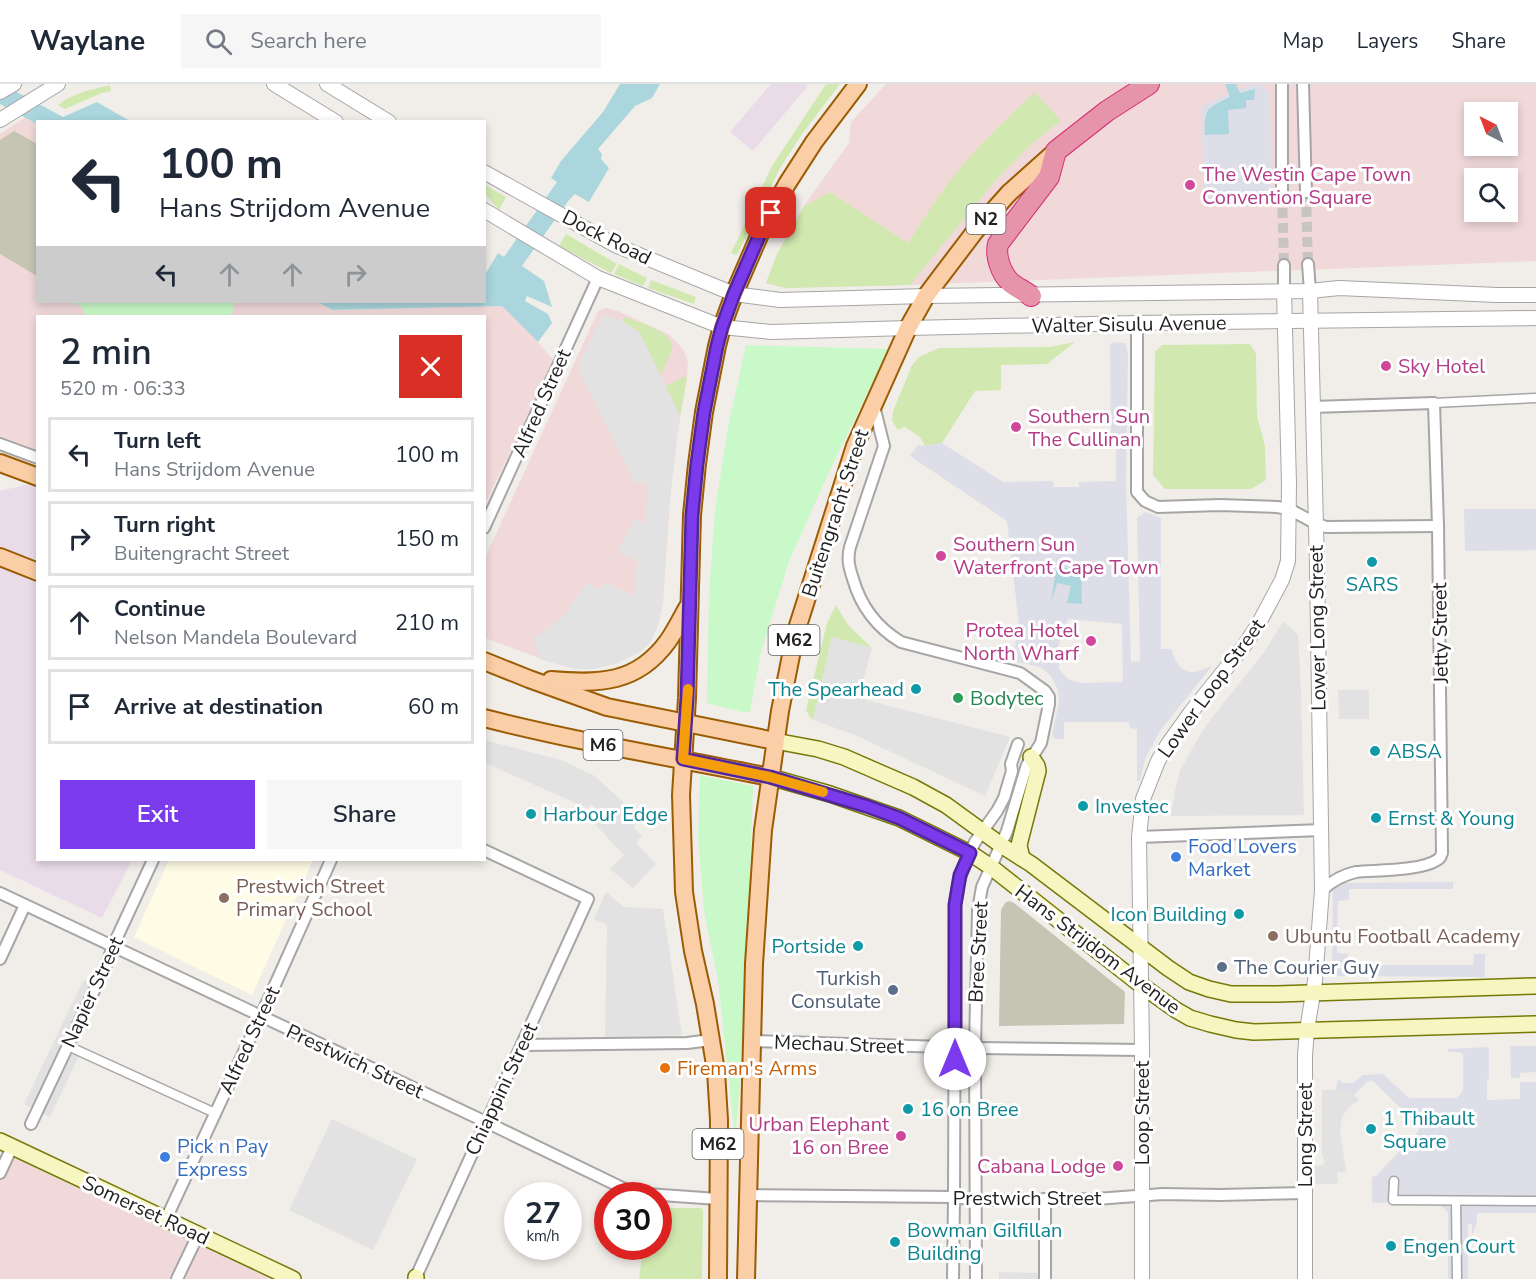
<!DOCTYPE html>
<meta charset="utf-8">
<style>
body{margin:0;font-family:"Nunito Sans",sans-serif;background:#f6f6f7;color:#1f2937;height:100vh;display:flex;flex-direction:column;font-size:22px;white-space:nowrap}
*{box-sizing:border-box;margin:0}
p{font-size:20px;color:#747a83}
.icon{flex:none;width:33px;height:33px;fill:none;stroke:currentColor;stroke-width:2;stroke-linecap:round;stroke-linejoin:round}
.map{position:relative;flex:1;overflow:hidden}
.sheet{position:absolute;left:36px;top:231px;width:450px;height:546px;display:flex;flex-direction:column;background:#fff;border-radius:0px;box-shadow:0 3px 9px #0003}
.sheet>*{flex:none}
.guide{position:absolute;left:36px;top:36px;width:450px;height:183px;border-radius:0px;box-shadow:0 3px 9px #0003;background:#fff;color:#1f2937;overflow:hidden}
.needle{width:39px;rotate:318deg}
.tools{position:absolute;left:1464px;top:18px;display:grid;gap:12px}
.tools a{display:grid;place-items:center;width:54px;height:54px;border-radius:0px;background:#fff;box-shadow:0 3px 9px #0003;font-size:30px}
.speed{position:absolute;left:504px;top:1098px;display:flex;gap:12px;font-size:30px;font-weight:700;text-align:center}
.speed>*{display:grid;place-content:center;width:78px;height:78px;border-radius:50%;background:#fff;box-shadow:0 3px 9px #0003;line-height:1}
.speed small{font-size:15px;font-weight:400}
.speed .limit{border:9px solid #d22;background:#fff;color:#111}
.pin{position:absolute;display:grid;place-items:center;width:51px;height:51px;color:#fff;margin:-26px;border-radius:12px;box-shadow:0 3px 9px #0006}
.me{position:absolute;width:66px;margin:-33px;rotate:0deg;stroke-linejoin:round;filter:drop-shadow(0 0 4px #0008)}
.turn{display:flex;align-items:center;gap:21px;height:126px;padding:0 24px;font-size:27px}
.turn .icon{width:78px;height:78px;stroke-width:2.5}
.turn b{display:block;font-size:42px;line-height:51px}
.lanes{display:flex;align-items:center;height:57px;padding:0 24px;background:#0003;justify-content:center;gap:30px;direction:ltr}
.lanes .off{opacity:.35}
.round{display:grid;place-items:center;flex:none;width:63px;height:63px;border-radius:0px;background:#f6f6f7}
.head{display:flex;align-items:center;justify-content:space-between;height:102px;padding:0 24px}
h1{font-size:36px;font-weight:600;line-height:45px}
.cta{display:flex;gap:12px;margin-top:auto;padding:12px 24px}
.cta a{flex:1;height:69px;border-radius:0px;background:#7c3aed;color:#fff;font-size:24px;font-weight:600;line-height:69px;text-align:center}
.cta a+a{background:#f6f6f7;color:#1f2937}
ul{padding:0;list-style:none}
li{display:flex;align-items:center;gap:18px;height:75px;margin:0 12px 9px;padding:0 12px;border:3px solid #e0e1e3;border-radius:0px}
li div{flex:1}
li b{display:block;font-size:22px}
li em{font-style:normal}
header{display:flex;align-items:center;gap:36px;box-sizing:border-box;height:84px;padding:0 30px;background:#fff;border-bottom:2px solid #e0e1e3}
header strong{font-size:28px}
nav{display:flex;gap:33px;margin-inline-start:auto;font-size:21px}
.search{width:420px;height:54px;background:#f6f6f7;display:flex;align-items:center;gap:15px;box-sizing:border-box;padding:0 21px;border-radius:0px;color:#747a83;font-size:22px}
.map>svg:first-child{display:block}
.commercial{fill:#f1d9da;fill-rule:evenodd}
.industrial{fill:#eadbe9}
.education{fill:#fefce5}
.construction{fill:#c6c5b4}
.grass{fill:#d1e9b1}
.park{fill:#c9f9c9}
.parking{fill:#e2e2e2}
.plaza{fill:#dddee7;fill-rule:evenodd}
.water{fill:#abd6dd}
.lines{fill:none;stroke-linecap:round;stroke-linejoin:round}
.minor-tunnel{stroke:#c8c5c1;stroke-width:10;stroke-dasharray:10 5;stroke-linecap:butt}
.pedestrian-casing{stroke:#a6a6a6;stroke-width:11}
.minor-casing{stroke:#a6a6a6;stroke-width:14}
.tertiary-casing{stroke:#a6a6a6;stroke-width:16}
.secondary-casing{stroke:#767908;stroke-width:18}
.primary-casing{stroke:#9b5c04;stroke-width:20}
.motorway-casing{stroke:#d72e76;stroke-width:22}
.pedestrian{stroke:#fff;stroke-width:8}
.minor{stroke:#fff;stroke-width:10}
.tertiary{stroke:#fff;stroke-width:14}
.secondary{stroke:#f8f6c0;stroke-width:15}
.primary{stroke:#facea6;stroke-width:16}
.motorway{stroke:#e594aa;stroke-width:20}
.route-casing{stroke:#51269a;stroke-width:15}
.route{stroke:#7c3aed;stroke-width:10}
.slow{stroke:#f59e0b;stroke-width:10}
.hotel-dot{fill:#d1479c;stroke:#fff;stroke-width:2}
.culture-dot{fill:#0f9aa8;stroke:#fff;stroke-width:2}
.leisure-dot{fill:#2e9e5b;stroke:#fff;stroke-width:2}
.shop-dot{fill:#3f7fe0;stroke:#fff;stroke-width:2}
.education-dot{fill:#8d6e63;stroke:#fff;stroke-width:2}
.service-dot{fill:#5c6f8a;stroke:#fff;stroke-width:2}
.food-dot{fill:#e8710a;stroke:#fff;stroke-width:2}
.labels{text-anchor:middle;stroke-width:6;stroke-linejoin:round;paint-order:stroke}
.shield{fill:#fff;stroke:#646464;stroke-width:1.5}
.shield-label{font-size:18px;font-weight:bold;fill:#222}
.hotel-label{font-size:20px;fill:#b23c85;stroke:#fff;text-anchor:start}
.street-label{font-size:20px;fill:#222;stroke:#fff}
.culture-label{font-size:20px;fill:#0d838f;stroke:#fff;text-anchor:start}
.leisure-label{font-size:20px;fill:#27864d;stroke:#fff;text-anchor:start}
.shop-label{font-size:20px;fill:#366cbe;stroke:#fff;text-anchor:start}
.education-label{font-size:20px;fill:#785e54;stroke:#fff;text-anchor:start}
.service-label{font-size:20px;fill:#4e5e75;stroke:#fff;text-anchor:start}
.food-label{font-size:20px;fill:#c56008;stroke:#fff;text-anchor:start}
</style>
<header>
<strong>Waylane</strong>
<div class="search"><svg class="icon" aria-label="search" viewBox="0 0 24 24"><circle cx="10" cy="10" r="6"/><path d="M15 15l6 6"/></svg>Search here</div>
<nav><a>Map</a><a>Layers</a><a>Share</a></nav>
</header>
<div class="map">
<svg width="1536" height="1195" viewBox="0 0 1536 1195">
<rect width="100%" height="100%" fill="#f1eee9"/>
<g class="commercial">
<path d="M886 0H1536V177L910 201 786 204 766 199 777 170 804 122 849 59 851 38ZM1474 28H1508V62H1474ZM1474 94H1508V128H1474Z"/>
<path d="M26 33 37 40 38 218H318L332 226 502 222 538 258 554 277 485 420 484 232H38L37 369 0 355V50Z"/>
<path d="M606 224 618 227 670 251 683 265 688 277 687 294 677 351 671 402 663 518 658 541 651 557 640 568 615 580 593 585H575L547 577 485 554 484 476 598 227Z"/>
<path d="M12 1063 285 1195H0V1089Z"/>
</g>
<g class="industrial">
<path d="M771 0H805L808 2 753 67 730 48Z"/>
<path d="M37 398 38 776H132L102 834 0 786V407Z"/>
</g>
<path class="education" d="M169 776H313L252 911 134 853Z"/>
<g class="construction">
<path d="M14 47 37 60V192L0 170V56Z"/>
<path d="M1009 817 1014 819 1125 908 1124 940 999 942 1001 826 1005 819Z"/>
</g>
<g class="grass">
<path d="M826 0H840L802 50 779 86 737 171 731 169 772 82Z"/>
<path d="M110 1 111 7 102 9 65 25 58 21C72 9 93 5 110 1Z"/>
<path d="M1035 8 1061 37 1035 57 994 98 910 201 786 204 766 199 777 170 804 122 830 108 908 159C919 142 929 125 941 109 967 72 1002 39 1035 8Z"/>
<path d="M485 101 506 113 499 126 485 110Z"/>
<path d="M566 150 617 180 611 189 559 162Z"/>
<path d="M619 180 647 194 643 202 614 190Z"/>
<path d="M651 196 696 213 694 220 648 204Z"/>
<path d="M624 233C635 237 675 248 672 264 670 273 664 283 661 291L639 248 622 237Z"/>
<path d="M1075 258 1047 280 1001 281V306L975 307 942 359 925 362 920 353 905 343 898 346 892 337 893 327 912 281 919 273 939 264 1049 263Z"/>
<path d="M1250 260 1256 270 1257 332 1265 362 1266 396 1251 405H1165L1153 391 1155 268 1162 261Z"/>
<path d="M683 293 687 294 680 332 666 302Z"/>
<path d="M836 521 848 541 872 564 832 554 813 636 809 632 806 626 827 539Z"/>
<path d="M659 1124H701L703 1126 702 1195H639L643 1163 658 1162Z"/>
</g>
<g class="park">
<path d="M73 218H235L231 232H85L83 224Z"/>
<path d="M746 261 889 265 830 386 789 477 761 568 750 628H742L707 619 709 510 715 427 728 343Z"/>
<path d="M700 691 753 702 748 851 742 979 735 1054 718 896 704 827 698 751Z"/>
</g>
<g class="parking">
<path d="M603 230 622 237 639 248 680 332 668 431 663 518 658 541 651 557 640 568 615 580 593 585H575L540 575 533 554 544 548 565 531 587 498 600 506 606 498 635 513 637 477 618 468 635 435 646 439 647 399 635 400 579 287 584 268Z"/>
<path d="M1283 537 1298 551 1301 608 1304 731 1171 732 1174 711 1180 686 1199 653 1207 640 1265 567Z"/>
<path d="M832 553 872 564 860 608 866 616 1010 653 985 712 855 651 813 636Z"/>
<path d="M1338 606H1369V635H1339Z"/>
<path d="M484 656 561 676 595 692 641 735 633 743 642 752 636 759 656 780 633 804 610 785 624 771 589 734 598 727 592 720 587 724 485 679Z"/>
<path d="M606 808 624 823 663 825 682 951 605 953 607 841 594 835Z"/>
<path d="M102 890 68 961 79 972 50 1033 24 1020 83 897Z"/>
<path d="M1322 1006H1349L1359 1016 1349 1023 1342 1033 1340 1045 1346 1088H1337L1338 1098 1335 1100H1312L1309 1094 1315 1080 1317 1082H1321L1325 1078 1322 1072Z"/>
<path d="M332 1035 417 1075 373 1166 289 1126Z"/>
<path d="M999 1188 1039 1189V1195H999Z"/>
</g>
<g class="plaza">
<path d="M1253 0 1262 2 1268 7 1270 13 1272 110 1213 112 1212 115H1204L1201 23 1218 14Z"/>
<path d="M1112 258 1125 259 1128 269 1126 399 1131 578 1140 577 1137 434 1145 428 1161 434V565H1171L1175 575 1181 584 1189 588H1196L1212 582 1160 647 1145 675 1140 697H1137V645L1130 644 1129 638H1064V655H1055L1052 651 1059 618 1058 606 1051 592 1040 583 1012 577 1019 541 1007 437 910 372 918 361 925 362 942 359 1003 398 1053 397 1054 403H1079V398L1116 397V358H1111L1110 261ZM1068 535 1122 540 1123 598 1080 599 1068 595 1059 585V577L1054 574Z"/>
<path d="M1464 425H1536V466L1465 467Z"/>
<path d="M1453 798V805H1349V816L1338 817 1337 869 1348 870 1349 881H1473L1474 870H1485V893L1332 892 1333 799Z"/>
<path d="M1510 962H1536V988L1520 989V994H1511Z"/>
<path d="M1489 963V995H1487V1016L1520 1015V998H1536V1129H1477V1139L1472 1151V1140H1468V1195H1448V1129L1445 1125 1435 1117 1372 1119V1093L1376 1092 1417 1049 1419 1046V1042L1373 997 1367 998 1354 1011 1349 1006H1336L1338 995 1342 999H1353L1363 991 1383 990 1409 1014H1456L1461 1010 1463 1005V970L1459 968H1448V965Z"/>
</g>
<g class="water">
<path d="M0 0H2L63 33 97 18 130 37 38 38 37 40 0 20Z"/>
<path d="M620 0H660L652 14 635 22 598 65 602 70 601 75 609 84 589 118 575 110 569 116 522 182 544 197 552 223 527 212 525 217 548 230 552 239 538 258 502 222 332 226 318 218H484L485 191 498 169 504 173 557 98 551 94 561 77 603 28Z"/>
<path d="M1225 0H1236L1240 9 1255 5 1254 16H1246V24L1228 26 1229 50 1205 51C1204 24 1206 25 1230 13Z"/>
<path d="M1081 483 1082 520 1067 519 1071 502 1057 499 1051 519 1056 485Z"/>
</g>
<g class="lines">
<g class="minor-tunnel">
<path d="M1306 108 1308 180"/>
<path d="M1282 109 1284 181"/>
</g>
<g class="pedestrian-casing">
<g id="pedestrian">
<path d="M1434 319 1536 314"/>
<path d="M68 962 215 1029"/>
<path d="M1394 1097 1393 1116 1536 1117"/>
<path d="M1456 1117 1457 1195"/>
</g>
</g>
<g class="minor-casing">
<g id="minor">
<path d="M1282 0V109"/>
<path d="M1303 0 1306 108"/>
<path d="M1308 180 1310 207"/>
<path d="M1284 181V207"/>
<path d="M1137 239V408L1145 417 1158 423 1220 421 1277 423 1289 425 1315 439 1326 443 1438 442"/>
<path d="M874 322 884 362 850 463C847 475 849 483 853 495 861 523 876 543 901 558L1020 589 1045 607 1049 613V620L1041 659 1027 681 1007 747 982 803 978 826 975 964 976 1195"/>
<path d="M1313 323 1434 319 1438 442 1442 769C1440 773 1441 774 1437 776 1421 787 1376 786 1356 788 1342 791 1332 797 1322 806"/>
<path d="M0 360 38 374"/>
<path d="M484 444 598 194"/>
<path d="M1139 753 1321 746"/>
<path d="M0 809 486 1038 633 1109 718 1115"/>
<path d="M0 875 25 821"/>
<path d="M752 957 975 964 1142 966"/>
<path d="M522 961 687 959 711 956"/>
<path d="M31 1040 107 879 113 862 153 776"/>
<path d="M0 1089 12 1063"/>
<path d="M747 1111 954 1113 976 1116 1096 1115 1163 1110 1220 1111 1306 1109"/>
<path d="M166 1135 270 912 331 776"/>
<path d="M177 1195 198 1151"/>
<path d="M415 1195 588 815 484 766"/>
<path d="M953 1195 954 1113 955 821 958 801 964 781 975 758 997 727 1004 714 1012 687 1011 680 1018 660"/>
<path d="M1045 1195V1115"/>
</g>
</g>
<g class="tertiary-casing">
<g id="tertiary">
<path d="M274 0 336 38"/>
<path d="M327 0 389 38"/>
<path d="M0 8 14 0"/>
<path d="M0 36 58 0"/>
<path d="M484 88 615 161 734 210 780 216 926 212 1310 207 1339 204 1497 211H1536"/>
<path d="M484 126 598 194 722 243 771 248 908 244 1137 239 1536 234"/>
<path d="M1142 1195V966L1139 753 1143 715 1158 677 1168 660 1191 628 1244 562 1259 539 1282 496 1288 477 1289 400 1284 207"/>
<path d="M1305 1195V971L1307 946 1315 897 1322 806 1317 481 1310 207"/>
</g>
</g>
<g class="secondary-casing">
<g id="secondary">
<path d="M775 657 818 665 844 673 913 703 946 721 1001 761 1031 780 1168 884 1189 898 1209 905 1231 910H1277L1536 902"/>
<path d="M770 693 830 710 899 734 970 769 991 783 1141 901 1176 926 1190 934 1210 940 1236 946 1254 948 1536 940"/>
<path d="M1022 774 1019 762 1020 757 1038 687 1037 682 1031 673"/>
<path d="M0 1057 293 1195"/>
<path d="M416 1193V1195"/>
</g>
</g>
<g class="primary-casing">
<g id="primary">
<path d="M0 379 38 393"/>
<path d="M0 473 38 488"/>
<path d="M484 577 529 595 607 623 775 657"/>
<path d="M551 596C599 600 637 600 668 557 675 547 681 535 687 524"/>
<path d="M484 634C578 658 675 674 770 693"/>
<path d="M718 1195 719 1036 716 987 705 920 693 867 684 808 681 711 687 614 692 431 697 380 704 328 717 262 722 243 734 210 763 143 787 100 814 58 858 0"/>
<path d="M746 1195 754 880 763 746 780 627 795 551 855 362 908 244 926 212 938 196 976 146 1009 109 1056 67"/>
</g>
</g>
<g class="motorway-casing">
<path id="motorway" d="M1031 212C1025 207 1015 203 1010 198 1001 189 995 172 998 160L1049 93 1056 67 1107 27 1149 0"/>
</g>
<use href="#pedestrian" class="pedestrian"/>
<use href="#minor" class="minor"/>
<use href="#tertiary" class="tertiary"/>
<use href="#secondary" class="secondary"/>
<use href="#primary" class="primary"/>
<use href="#motorway" class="motorway"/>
</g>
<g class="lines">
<g class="route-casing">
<path id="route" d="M771 129 763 143 734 210 722 243 717 262 704 328 697 380 692 431 687 614 683 675 770 693 866 722 899 734 970 769 960 791 955 821V975"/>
</g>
<use href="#route" class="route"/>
<path class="slow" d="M688 605 683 675 770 693 823 708"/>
</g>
<g class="hotel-dot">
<circle cx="1190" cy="101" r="6"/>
<circle cx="1386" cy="282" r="6"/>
<circle cx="1016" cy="343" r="6"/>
<circle cx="941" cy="472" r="6"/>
<circle cx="1091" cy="557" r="6"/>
<circle cx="901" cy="1052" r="6"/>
<circle cx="1118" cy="1082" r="6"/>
</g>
<g class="culture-dot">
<circle cx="1372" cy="478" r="6"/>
<circle cx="916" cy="605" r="6"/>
<circle cx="1375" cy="667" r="6"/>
<circle cx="1083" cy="722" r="6"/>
<circle cx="531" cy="730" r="6"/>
<circle cx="1376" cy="734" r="6"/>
<circle cx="1239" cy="830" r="6"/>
<circle cx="858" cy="862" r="6"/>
<circle cx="908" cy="1025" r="6"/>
<circle cx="1371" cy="1045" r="6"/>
<circle cx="895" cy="1158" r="6"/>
<circle cx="1391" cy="1162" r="6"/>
</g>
<circle class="leisure-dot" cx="958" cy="614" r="6"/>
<g class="shop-dot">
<circle cx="1176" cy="773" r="6"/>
<circle cx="165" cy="1073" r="6"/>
</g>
<g class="education-dot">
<circle cx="224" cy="814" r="6"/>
<circle cx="1273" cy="852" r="6"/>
</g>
<g class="service-dot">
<circle cx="1222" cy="883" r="6"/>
<circle cx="893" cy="906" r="6"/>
</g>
<circle class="food-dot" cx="665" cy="984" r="6"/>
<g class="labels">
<g class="shield">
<rect x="966.5" y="120" width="39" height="30" rx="4.5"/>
<rect x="768.5" y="541" width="51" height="30" rx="4.5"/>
<rect x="583.5" y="646" width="39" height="30" rx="4.5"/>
<rect x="692.5" y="1045" width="51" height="30" rx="4.5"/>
</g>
<g class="shield-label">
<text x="986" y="141">N2</text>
<text x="794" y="562">M62</text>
<text x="603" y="667">M6</text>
<text x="718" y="1066">M62</text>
</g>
<g class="hotel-label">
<text x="1202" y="97">The Westin Cape Town<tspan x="1202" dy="23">Convention Square</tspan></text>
<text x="1398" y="289">Sky Hotel</text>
<text x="1028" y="339">Southern Sun<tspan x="1028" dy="23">The Cullinan</tspan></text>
<text x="953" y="467">Southern Sun<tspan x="953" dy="23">Waterfront Cape Town</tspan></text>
<text x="1079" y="553" text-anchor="end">Protea Hotel<tspan x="1079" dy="23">North Wharf</tspan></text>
<text x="889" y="1047" text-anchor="end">Urban Elephant<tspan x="889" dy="23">16 on Bree</tspan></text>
<text x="1106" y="1089" text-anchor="end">Cabana Lodge</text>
</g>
<g class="street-label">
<text transform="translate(607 153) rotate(27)" y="7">Dock Road</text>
<text transform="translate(1129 240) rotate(-1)" y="7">Walter Sisulu Avenue</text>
<text transform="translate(541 319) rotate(-66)" y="7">Alfred Street</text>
<text transform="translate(835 429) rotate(-72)" y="7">Buitengracht Street</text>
<text transform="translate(1317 544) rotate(-91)" y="7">Lower Long Street</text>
<text transform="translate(1440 549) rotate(-91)" y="7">Jetty Street</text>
<text transform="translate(1211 604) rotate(-54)" y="7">Lower Loop Street</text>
<text transform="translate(1098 865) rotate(37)" y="7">Hans Strijdom Avenue</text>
<text transform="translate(978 868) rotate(-87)" y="7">Bree Street</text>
<text transform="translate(92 908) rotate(-65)" y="7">Napier Street</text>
<text transform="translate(249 956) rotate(-65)" y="7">Alfred Street</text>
<text transform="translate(839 960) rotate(2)" y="7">Mechau Street</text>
<text transform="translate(355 977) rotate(25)" y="7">Prestwich Street</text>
<text transform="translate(501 1005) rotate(-65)" y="7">Chiappini Street</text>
<text transform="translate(1142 1029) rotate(-90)" y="7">Loop Street</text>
<text transform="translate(1305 1051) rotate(-90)" y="7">Long Street</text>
<text x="1027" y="1121">Prestwich Street</text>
<text transform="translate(146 1126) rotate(25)" y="7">Somerset Road</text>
</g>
<g class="culture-label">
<text x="1372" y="507" text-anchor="middle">SARS</text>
<text x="904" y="612" text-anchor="end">The Spearhead</text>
<text x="1387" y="674">ABSA</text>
<text x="1095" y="729">Investec</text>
<text x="543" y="737">Harbour Edge</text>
<text x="1388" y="741">Ernst &amp; Young</text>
<text x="1227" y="837" text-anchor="end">Icon Building</text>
<text x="846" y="869" text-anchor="end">Portside</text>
<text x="920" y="1032">16 on Bree</text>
<text x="1383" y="1041">1 Thibault<tspan x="1383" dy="23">Square</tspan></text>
<text x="907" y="1153">Bowman Gilfillan<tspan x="907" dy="23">Building</tspan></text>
<text x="1403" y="1169">Engen Court</text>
</g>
<g class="leisure-label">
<text x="970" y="621">Bodytec</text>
</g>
<g class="shop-label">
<text x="1188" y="769">Food Lovers<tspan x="1188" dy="23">Market</tspan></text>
<text x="177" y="1069">Pick n Pay<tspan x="177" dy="23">Express</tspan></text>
</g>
<g class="education-label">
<text x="236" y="809">Prestwich Street<tspan x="236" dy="23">Primary School</tspan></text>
<text x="1285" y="859">Ubuntu Football Academy</text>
</g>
<g class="service-label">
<text x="1234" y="890">The Courier Guy</text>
<text x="881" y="901" text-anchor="end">Turkish<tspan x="881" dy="23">Consulate</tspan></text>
</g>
<g class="food-label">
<text x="677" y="991">Fireman's Arms</text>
</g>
</g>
</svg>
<div class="tools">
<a><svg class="needle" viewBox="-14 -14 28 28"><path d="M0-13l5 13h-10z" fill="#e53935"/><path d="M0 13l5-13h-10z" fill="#747a83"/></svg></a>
<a><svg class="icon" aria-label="search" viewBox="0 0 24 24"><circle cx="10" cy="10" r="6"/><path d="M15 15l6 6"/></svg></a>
</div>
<div class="speed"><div>27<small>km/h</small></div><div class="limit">30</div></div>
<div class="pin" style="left:771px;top:129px;background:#d93025"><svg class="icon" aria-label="arrive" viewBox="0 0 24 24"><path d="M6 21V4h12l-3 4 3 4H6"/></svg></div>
<svg class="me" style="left:955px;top:975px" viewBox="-20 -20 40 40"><circle r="19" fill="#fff"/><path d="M0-13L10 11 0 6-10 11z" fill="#7c3aed"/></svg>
<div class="guide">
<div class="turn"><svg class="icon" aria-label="left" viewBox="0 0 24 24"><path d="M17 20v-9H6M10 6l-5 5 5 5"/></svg><div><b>100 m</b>Hans Strijdom Avenue</div></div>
<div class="lanes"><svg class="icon" aria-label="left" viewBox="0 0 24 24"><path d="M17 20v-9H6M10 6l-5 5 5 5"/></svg><svg class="icon off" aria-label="ahead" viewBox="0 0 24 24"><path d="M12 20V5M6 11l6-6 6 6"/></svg><svg class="icon off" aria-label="ahead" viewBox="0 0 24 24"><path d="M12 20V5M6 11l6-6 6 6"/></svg><svg class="icon off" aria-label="right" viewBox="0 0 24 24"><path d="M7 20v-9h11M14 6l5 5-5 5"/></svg></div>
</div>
<section class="sheet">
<div class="head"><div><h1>2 min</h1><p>520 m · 06:33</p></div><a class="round" style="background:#d93025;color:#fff"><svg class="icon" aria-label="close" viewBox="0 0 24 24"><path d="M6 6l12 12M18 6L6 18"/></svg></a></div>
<ul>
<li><svg class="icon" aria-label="left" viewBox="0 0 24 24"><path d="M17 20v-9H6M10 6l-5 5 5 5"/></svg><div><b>Turn left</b><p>Hans Strijdom Avenue</p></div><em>100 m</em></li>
<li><svg class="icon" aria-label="right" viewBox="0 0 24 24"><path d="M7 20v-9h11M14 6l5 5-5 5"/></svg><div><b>Turn right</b><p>Buitengracht Street</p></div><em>150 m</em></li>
<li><svg class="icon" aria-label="ahead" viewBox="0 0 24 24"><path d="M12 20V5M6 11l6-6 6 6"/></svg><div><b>Continue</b><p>Nelson Mandela Boulevard</p></div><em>210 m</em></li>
<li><svg class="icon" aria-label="arrive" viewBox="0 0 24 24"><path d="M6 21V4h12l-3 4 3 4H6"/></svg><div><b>Arrive at destination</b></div><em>60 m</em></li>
</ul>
<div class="cta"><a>Exit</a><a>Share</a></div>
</section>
</div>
